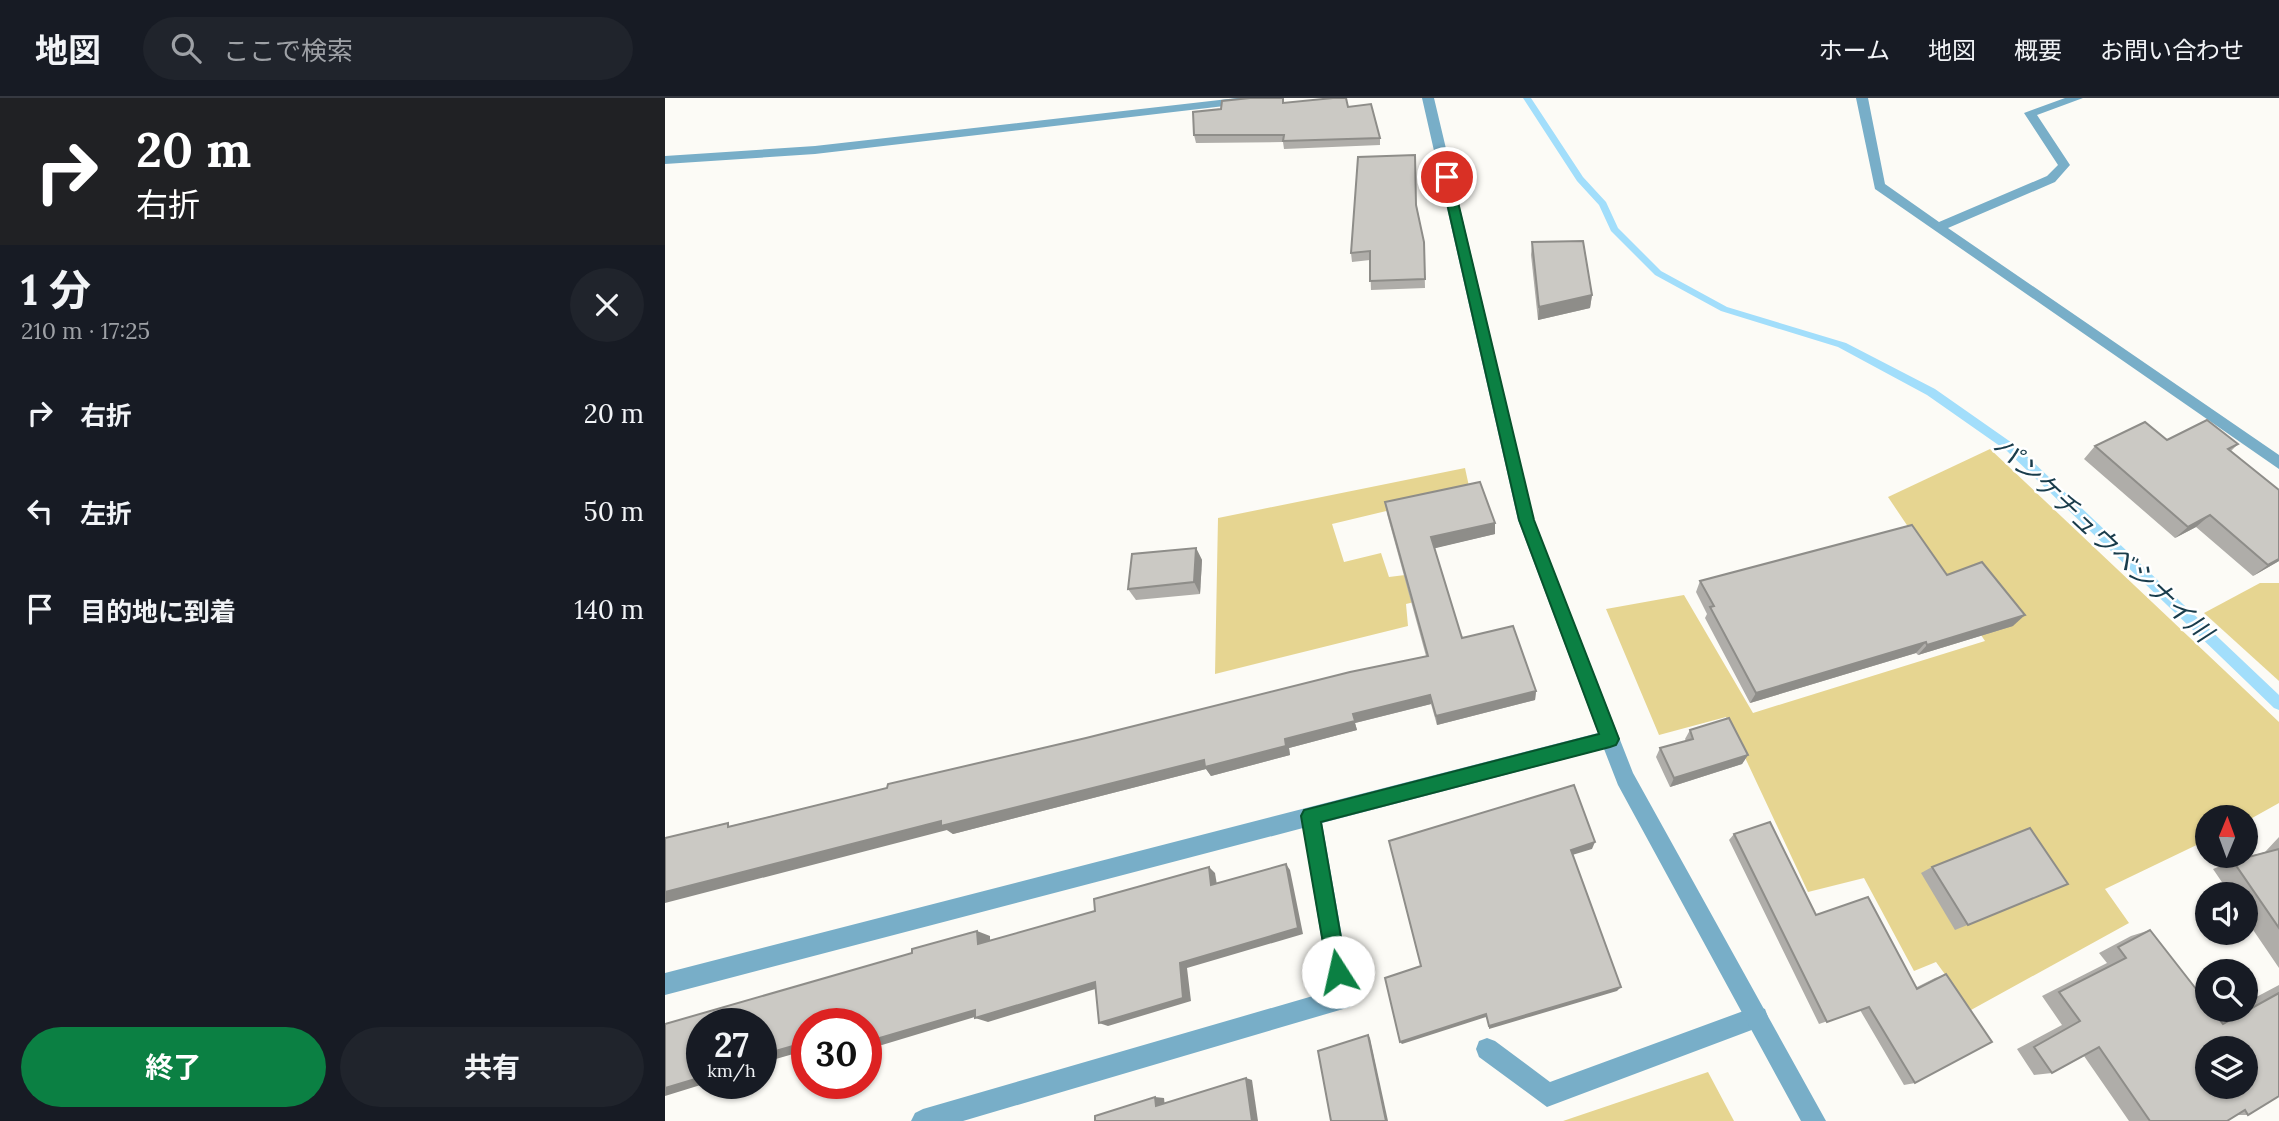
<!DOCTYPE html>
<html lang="ja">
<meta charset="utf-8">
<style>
body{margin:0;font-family:Lora,"Noto Sans JP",serif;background:#20242c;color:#f1f3f6;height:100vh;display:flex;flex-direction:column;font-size:26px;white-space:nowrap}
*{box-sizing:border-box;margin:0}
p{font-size:23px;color:#9ea1a6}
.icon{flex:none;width:38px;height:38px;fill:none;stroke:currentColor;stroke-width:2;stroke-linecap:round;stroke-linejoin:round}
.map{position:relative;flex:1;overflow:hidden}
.side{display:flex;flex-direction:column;background:#171b24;width:665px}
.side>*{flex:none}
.banner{background:#202124;color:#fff;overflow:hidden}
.needle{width:46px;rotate:1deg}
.tools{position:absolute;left:1530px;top:707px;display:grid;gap:14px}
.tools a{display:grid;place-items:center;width:63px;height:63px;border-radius:50%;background:#171b24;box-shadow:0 2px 5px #0004;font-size:35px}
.speed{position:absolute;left:21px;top:910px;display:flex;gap:14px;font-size:35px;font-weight:700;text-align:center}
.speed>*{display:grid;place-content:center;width:91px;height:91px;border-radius:50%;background:#171b24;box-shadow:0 2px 5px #0004;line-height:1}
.speed small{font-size:18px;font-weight:400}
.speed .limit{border:10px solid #d22;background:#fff;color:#111}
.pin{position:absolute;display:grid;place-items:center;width:60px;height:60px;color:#fff;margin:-30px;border:4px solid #fff;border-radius:50%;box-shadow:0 2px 7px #0007}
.me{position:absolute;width:77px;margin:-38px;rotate:350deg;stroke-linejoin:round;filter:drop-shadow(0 0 5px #0008)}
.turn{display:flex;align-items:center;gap:24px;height:147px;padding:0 21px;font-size:32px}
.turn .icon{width:91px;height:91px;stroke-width:2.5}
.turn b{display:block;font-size:49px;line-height:60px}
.round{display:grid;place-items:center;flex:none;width:74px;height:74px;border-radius:37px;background:#20242c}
.head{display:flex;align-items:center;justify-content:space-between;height:119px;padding:0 21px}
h1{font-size:42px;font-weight:700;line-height:52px}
.primary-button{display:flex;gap:14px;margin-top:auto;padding:14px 21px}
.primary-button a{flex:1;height:80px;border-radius:42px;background:#0b8043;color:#fff;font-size:28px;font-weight:700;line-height:80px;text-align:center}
.primary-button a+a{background:#20242c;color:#f1f3f6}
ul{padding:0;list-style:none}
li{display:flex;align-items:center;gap:21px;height:98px;padding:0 21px}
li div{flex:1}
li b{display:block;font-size:26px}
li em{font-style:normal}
header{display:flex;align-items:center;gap:42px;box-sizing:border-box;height:98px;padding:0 35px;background:#171b24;border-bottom:2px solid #363941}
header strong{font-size:33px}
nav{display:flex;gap:38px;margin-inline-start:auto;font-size:24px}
.search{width:490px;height:63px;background:#20242c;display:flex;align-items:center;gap:18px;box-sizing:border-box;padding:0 24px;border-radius:38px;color:#9ea1a6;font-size:26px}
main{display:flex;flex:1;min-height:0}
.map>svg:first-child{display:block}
.green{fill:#e6d591}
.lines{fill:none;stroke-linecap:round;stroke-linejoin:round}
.stream{fill:#a2defb;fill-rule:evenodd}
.lane{fill:#78aec8;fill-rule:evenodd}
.street{fill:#78aec8;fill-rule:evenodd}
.wall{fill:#afada9}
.shaded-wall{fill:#8e8d89}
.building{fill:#cbc9c4;stroke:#8e8d89;stroke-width:2;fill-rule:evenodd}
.route{fill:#0b8043;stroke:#07532c;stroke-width:2}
.labels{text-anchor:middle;stroke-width:5;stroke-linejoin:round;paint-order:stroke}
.water-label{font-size:26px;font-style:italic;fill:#193c4b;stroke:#fff}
</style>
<header>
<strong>地図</strong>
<div class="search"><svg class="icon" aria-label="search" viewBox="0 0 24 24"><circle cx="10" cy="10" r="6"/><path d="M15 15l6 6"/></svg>ここで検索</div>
<nav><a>ホーム</a><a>地図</a><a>概要</a><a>お問い合わせ</a></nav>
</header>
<main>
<section class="side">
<div class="banner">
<div class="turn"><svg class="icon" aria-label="right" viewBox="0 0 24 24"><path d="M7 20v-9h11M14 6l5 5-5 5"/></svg><div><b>20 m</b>右折</div></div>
</div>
<div class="head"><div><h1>1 分</h1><p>210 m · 17:25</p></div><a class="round"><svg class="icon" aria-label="close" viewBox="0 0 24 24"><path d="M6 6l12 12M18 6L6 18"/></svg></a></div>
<ul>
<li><svg class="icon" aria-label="right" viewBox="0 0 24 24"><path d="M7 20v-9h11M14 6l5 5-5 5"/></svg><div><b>右折</b></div><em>20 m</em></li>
<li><svg class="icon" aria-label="left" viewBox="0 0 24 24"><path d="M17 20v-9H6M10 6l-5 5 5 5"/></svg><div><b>左折</b></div><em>50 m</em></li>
<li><svg class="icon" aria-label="arrive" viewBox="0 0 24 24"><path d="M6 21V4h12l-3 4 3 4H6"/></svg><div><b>目的地に到着</b></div><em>140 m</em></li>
</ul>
<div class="primary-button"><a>終了</a><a>共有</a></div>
</section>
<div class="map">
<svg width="1614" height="1023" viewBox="0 0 1614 1023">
<rect width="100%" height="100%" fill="#fcfbf6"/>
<g class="green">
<path d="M1325 351 1614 624V705L1580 724V719H1542V742L1440 791 1464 825 1306 912 1271 864 1249 873 1199 780 1143 794 1061 619 994 637 941 511 1019 497 1088 615 1320 543 1223 399Z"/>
<path d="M800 370 805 393 667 426 679 464 716 455 724 479 764 474 774 498 741 506 743 528 550 576 553 420Z"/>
<path d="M1595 485H1614V583L1539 515Z"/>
<path d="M1043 974 1069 1023H898Z"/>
</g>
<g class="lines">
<path class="stream" d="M858 0H866L918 79 941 104 953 130 996 173 1062 209 1181 245 1270 291 1350 347 1614 597V612L1609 610 1342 353 1262 297 1173 249 1056 213 990 177 946 133 934 107 912 83Z"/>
<path class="lane" d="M1092 908 1100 911 1103 919 1100 927 882 1009 814 959 811 951 814 943 822 940 830 943 885 984Z"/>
<g class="street">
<path d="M572 0H608L602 3 150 56 0 66V58L150 48Z"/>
<path d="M757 0H769L869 422 968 675 1161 1023H1136L953 687 939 651 657 725 688 901 685 909 298 1023H246L250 1015 258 1011 665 893 638 730 0 897V875L933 635 853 422Z"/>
<path d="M1191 0H1203L1220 86 1274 124 1382 78 1393 67 1359 15 1400 0H1418L1372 17 1405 67 1390 84 1283 130 1614 357V371L1210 91Z"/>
</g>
</g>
<g class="wall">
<path d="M619 5 683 9 715 40V47L619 51 618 44 531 45 529 37 556 11Z"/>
<path d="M752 109 759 144 760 190 706 192 705 162 687 164 686 155Z"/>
<path d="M867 144 927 197 925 210 873 222 866 157Z"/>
<path d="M1502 342 1573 346 1566 353 1614 392V463L1588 478 1531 429 1510 440 1419 361 1430 348Z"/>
<path d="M720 404 830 436 769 450 797 540 871 593 870 602 772 627 766 606 690 625 692 632 624 650 625 657 546 678 541 671 288 736 282 732 69 727 222 690 421 640 761 558 722 416Z"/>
<path d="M531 450 537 462 535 496 471 502 463 491Z"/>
<path d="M1282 477 1348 528 1253 557 1251 555 1085 605 1040 520 1042 516 1031 494 1035 483Z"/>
<path d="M1025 632 1083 657 1077 666 1005 689 991 659 995 650 1021 643 1020 641Z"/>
<path d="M1069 736 1151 817 1252 889 1270 880 1281 876 1250 985 1239 987 1195 912 1154 926 1064 742Z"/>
<path d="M1614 739V870L1580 820V796H1565L1548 771 1568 763 1600 754Z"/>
<path d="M1267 769 1403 786 1290 832 1256 775Z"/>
<path d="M1485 832 1553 920 1569 912H1580V905L1614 887V998L1583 1017H1572L1562 1023H1464L1419 958 1387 975 1369 977 1352 951 1397 927 1377 898 1442 865 1434 855 1466 838Z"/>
</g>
<g class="shaded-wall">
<path d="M927 197 925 210 873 222 874 209Z"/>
<path d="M1545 417 1531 429 1510 440 1523 429Z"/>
<path d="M830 425V436L767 451 766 439Z"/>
<path d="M531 450 537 462 535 496 529 484Z"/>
<path d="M1614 461V463L1588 478 1603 467Z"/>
<path d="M1360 517 1348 528 1253 557 1262 547Z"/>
<path d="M1261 544 1251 555 1085 605 1091 595Z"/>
<path d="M871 593 870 602 772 627 771 618Z"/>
<path d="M765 597 766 606 690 625 692 632 624 650 625 657 546 678 541 671 288 736 282 732 0 805V794L276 723 620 641 688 616Z"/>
<path d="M1083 657 1077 666 1005 689 1009 680Z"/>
<path d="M930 744 927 751 904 758 906 752Z"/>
<path d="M621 766 625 772 638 836 522 870 526 903 443 928 434 925 515 865Z"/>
<path d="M544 769 550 775 553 793 546 787Z"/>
<path d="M312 833 325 838V851L313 846Z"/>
<path d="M430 884 440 888 323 924 310 920Z"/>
<path d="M956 889 952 893 824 931V928Z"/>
<path d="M310 912 323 915 217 947 201 944Z"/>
<path d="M821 916V919L737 946 735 944Z"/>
<path d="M703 937 705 940 723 1023H721Z"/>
<path d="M142 944V952L97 965 96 969V957Z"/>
<path d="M37 979V985H42L0 998V990Z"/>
<path d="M581 980 587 982 593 1023H587Z"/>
<path d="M490 999 499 1000 500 1009 491 1008Z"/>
</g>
<g class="building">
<path d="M585 0H618V5L668 0H681L683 9 706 6 715 40 618 43 619 37H529L528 14 556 11 557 3Z"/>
<path d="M750 57 751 107 759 144 760 181 705 183V153L686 155 693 59Z"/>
<path d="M918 143 927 197 874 209 867 144Z"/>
<path d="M1542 322 1573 346 1563 351 1614 392V461L1603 467 1545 417 1523 429 1430 348 1480 324 1502 342Z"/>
<path d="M815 384 830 425 766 439 797 540 848 528 871 593 771 618 765 597 688 616 690 623 620 641 621 648 540 669 539 662 276 728V723L0 794V740L63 725V729L222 690 223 686 421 640 685 574 763 558 720 404Z"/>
<path d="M1247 427 1282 477 1317 464 1360 517 1262 547 1261 544 1091 595 1045 509 1049 508 1035 483Z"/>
<path d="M531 450 529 484 463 491 467 456Z"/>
<path d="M1064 620 1083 657 1009 680 995 650 1028 641 1025 632Z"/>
<path d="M909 687 930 744 906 752 956 889 824 928 821 916 735 944 720 880 756 868 724 743Z"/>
<path d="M1105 724 1151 817 1203 799 1252 891 1281 876 1327 944 1250 985 1204 909 1162 924 1069 736Z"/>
<path d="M1365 730 1403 786 1303 827 1267 769Z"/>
<path d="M1614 751V830L1568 763Z"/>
<path d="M621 766 633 830 515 865 518 900 434 925 430 884 310 920V912L201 944V926H142V944L96 957V926H37V979L0 990V926L247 855V851L312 833 313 846 430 813 429 801 544 769 546 787Z"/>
<path d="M1485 832 1542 905V912H1547L1558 926 1614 895V998L1583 1017 1580 1012 1562 1023H1485L1434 949 1387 975 1369 949 1415 923 1394 894 1461 860 1453 849ZM1542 950H1580V989H1542Z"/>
<path d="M703 937 721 1023H666L653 953Z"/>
<path d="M581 980 587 1023H430V1018L490 999 491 1008Z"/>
</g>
<path class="route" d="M782 76 787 79 869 422 954 641 951 647 945 649 656 724 682 874 680 881 673 884 666 881 663 874 636 718 639 712 934 636 854 422 776 79Z"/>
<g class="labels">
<g class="water-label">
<text transform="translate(1438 441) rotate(43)" y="9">パンケチュウベシナイ川</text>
</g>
</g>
</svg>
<div class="tools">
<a><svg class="needle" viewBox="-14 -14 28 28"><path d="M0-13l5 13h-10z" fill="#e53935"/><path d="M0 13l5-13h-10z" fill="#9ea1a6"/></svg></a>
<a><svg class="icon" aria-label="sound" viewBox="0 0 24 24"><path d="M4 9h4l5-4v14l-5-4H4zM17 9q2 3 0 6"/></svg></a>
<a><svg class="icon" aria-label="search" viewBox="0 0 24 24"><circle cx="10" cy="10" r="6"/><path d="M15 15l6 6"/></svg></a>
<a><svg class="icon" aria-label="layers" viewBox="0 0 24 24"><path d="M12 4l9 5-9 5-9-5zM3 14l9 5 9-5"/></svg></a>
</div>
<div class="speed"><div>27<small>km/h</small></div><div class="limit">30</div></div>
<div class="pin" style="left:782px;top:79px;background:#d93025"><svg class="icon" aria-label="arrive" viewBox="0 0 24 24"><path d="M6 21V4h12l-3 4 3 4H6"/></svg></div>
<svg class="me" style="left:673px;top:874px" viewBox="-20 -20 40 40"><circle r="19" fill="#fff"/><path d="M0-13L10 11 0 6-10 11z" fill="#0b8043"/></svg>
</div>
</main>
